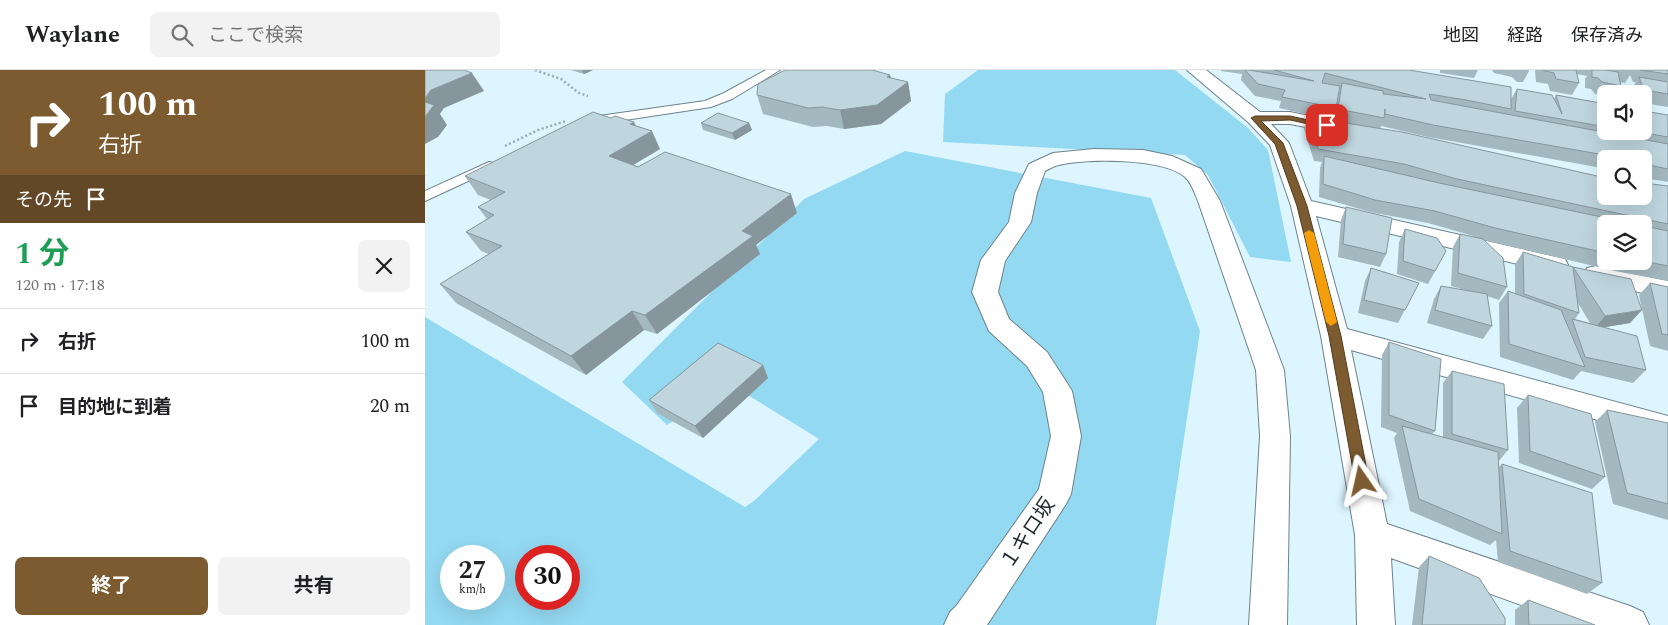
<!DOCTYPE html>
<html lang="ja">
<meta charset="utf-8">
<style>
body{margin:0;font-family:Spectral,"Noto Sans JP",serif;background:#f2f2f2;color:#202124;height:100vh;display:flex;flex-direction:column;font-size:19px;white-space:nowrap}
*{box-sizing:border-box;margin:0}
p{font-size:16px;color:#757577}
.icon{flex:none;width:28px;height:28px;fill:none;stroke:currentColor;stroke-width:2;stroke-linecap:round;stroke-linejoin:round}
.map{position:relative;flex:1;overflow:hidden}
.details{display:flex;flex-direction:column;background:#fff;width:425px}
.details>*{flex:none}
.top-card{background:#7c5b31;color:#fff;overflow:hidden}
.fabs{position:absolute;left:1172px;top:15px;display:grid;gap:10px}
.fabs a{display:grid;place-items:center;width:55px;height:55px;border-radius:8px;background:#fff;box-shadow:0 5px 20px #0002;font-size:25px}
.speed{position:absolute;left:15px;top:475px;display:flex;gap:10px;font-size:25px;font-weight:700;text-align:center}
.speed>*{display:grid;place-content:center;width:65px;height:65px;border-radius:50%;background:#fff;box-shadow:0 5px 20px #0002;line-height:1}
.speed small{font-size:12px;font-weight:400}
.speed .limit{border:8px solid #d22;background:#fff;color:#111}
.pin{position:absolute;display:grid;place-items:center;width:42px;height:42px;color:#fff;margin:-21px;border-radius:10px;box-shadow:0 2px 8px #0006}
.me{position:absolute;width:55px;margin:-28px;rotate:349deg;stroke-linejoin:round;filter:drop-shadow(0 0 4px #0008)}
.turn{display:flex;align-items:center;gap:18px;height:105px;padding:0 15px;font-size:22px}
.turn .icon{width:65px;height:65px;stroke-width:2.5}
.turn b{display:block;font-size:35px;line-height:42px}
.then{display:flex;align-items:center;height:48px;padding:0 15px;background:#0003;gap:10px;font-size:19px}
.round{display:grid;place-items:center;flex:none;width:52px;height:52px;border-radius:8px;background:#f2f2f2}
.overview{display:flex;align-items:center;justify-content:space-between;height:85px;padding:0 15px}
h1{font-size:30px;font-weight:700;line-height:38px;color:#1e9e55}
.button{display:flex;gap:10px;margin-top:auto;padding:10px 15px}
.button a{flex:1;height:58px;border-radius:8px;background:#7c5b31;color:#fff;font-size:20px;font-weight:700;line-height:58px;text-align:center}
.button a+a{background:#f2f2f2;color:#202124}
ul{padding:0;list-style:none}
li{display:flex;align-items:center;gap:15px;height:65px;padding:0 15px;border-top:1px solid #e0e0e0}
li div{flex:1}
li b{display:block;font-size:19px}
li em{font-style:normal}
header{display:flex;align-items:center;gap:30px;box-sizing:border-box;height:70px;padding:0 25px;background:#fff;border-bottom:1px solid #e0e0e0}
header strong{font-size:24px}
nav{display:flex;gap:28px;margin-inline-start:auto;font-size:18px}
.search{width:350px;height:45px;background:#f2f2f2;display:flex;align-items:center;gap:12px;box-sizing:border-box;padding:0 18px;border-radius:8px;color:#757577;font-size:19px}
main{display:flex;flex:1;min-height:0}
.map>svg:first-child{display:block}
.green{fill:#94d9f2;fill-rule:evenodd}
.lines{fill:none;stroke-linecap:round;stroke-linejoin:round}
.service-casing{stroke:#6d838b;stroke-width:2}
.minor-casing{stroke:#6d838b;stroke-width:2}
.path{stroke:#98acb3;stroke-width:2.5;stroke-dasharray:2 2.5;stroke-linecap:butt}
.service{fill:#fff;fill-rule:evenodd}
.minor{fill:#fff;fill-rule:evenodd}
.wall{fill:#a4b8c0;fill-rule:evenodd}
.shaded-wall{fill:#86969c}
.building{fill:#bfd6df;stroke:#86969c}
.route{fill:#7c5b31;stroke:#513b20}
.slow{fill:#f59e0b}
.labels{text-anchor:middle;stroke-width:4.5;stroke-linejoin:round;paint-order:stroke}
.street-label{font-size:20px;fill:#1e282b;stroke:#fff}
</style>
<header>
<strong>Waylane</strong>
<div class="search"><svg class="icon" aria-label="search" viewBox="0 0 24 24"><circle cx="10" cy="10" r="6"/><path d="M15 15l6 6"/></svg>ここで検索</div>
<nav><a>地図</a><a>経路</a><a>保存済み</a></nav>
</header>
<main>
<section class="details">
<div class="top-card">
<div class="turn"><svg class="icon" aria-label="right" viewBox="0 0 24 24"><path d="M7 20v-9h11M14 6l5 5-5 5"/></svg><div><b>100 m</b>右折</div></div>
<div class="then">その先<svg class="icon" aria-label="arrive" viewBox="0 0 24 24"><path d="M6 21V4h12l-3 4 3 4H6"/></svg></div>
</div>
<div class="overview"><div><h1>1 分</h1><p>120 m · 17:18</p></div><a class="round"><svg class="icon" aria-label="close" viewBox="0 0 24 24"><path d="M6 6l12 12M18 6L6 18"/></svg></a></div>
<ul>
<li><svg class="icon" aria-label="right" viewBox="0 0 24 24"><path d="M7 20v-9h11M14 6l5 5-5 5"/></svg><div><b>右折</b></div><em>100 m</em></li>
<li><svg class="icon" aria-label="arrive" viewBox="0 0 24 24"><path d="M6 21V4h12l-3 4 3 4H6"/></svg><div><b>目的地に到着</b></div><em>20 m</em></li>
</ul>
<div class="button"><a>終了</a><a>共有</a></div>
</section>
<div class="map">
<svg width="1243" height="555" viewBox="0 0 1243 555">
<rect width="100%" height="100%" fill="#dcf5fe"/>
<g class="green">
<path d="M553 0H750L823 58 843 80 866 192 825 187 783 105 760 85 518 72 520 24Z"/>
<path d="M480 81 726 128 775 261 731 555H0V247L320 437 329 431 394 369 305 314 242 355 197 312 379 129ZM26 486H69V529H26ZM101 486H144V529H101Z"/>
</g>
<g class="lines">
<g class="service-casing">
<g id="service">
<path d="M341 0H355L307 29 286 37 167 55 161 51 167 47 280 31 299 23Z"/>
<path d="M64 92 69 93 71 96 69 99 0 131V121Z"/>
</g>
</g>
<g class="minor-casing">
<g id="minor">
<path d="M762 0H781L835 42H865L924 54 927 58 924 62 917 64 865 54H846L864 73 886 131 1140 189 1143 195 1140 201 1131 203 891 146 922 259 1243 346V370L926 280 962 454 1205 536 1218 542 1224 555H1152L966 488 970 555H932L930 465 896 266 866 136 845 75 823 52Z"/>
<path d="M669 79 718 80 747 86 776 99 795 131 859 300 865 366 862 555H824L835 366 831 300 773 131C770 124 766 112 760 107 739 88 661 88 634 95 629 96 624 99 620 101L612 123 606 152 580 191 573 222 584 249 622 282 642 313 647 321 656 366 646 424 641 434 562 555H519L525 542 532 535 614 419 626 366 618 322 602 296 564 261 547 222 556 190 584 152 590 123 604 94 628 83Z"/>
<path d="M1171 196 1243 211V229L1162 210 1159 204 1162 198Z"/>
</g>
</g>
<g class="path">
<path d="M110 0 136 9 154 23 163 26"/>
<path d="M80 76 113 60 141 51"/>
</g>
<use href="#service" class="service"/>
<use href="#minor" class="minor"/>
</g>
<g class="wall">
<path d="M146 0H168L159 4Z"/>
<path d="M796 0H984L1086 29 1092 19 1129 29 1131 25 1181 34V61H1219L1243 45V112L1219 108V89H1181V99L1166 96 1003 67 956 56 955 59 1181 126 1243 116V211L1190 201 1059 170 1082 217 1074 230 1062 226 1067 256 1058 269 1002 253 1009 229 1016 216 1043 221 1026 216 1028 177 1035 164 1052 167 1003 153 945 142 894 127 895 98 897 92 889 91 879 59 883 47 934 56 909 51 913 25 915 19H914L911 38 907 50 854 38 856 31 830 26 816 10 817 4 796 1ZM1181 154H1219V191H1181Z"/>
<path d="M1015 0H1053L1049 8 1015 3Z"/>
<path d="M1067 0H1104V1L1098 12H1092L1087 7 1069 3Z"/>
<path d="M1111 0H1243V10L1242 12H1243V37L1219 33V24H1208L1207 18 1211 12H1208L1205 5 1200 13 1195 12 1196 16 1190 24H1181V26L1170 24 1166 19 1160 18V9L1162 6 1152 4 1154 13 1147 25 1125 21 1123 14 1111 12 1110 1Z"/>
<path d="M465 5 466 8 483 12 486 31 456 54 419 59 402 56 388 57 338 44 332 25Z"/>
<path d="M276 53H324L327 60 310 70 278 60Z"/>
<path d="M211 56 235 79 208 95 372 143 331 175 335 184 232 264 219 260 161 305 31 233 15 214 64 184 56 181 41 162 62 149 53 137 66 130 53 125 40 106Z"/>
<path d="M921 137 961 184 955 197 913 187 916 150Z"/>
<path d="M980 159 1021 181 1003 214 972 204 974 172Z"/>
<path d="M1098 182 1148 197 1205 253 1179 257 1221 300 1208 313 1156 301 1148 310 1075 287 1074 233 1083 221 1090 223V194ZM1153 233 1165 253 1150 249 1154 243Z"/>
<path d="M946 198 994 213 973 253 933 243 940 211Z"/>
<path d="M1225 213 1243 217V281L1225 276 1214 225Z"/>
<path d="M964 272 1010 361 1007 364 1018 367V313L1027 301 1083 380 1073 392V398L1077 394 1177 513 1162 524 1073 492 1071 470 1065 475 985 441 969 368 972 363 956 357 957 285Z"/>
<path d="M338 295 343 308 278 368 232 343 224 330Z"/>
<path d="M1103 325 1180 407 1167 419 1094 393 1092 338Z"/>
<path d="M1182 340 1243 353V450L1188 434 1170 352Z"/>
<path d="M1004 486 1080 555H987L994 497Z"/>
<path d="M1103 530 1170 555H1090V540Z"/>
</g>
<g class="shaded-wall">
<path d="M157 0H168L159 4Z"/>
<path d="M47 3 59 21 19 38 15 44 22 55 13 67 0 74V28L6 20Z"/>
<path d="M465 5 469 23 483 12 486 31 456 54 419 59 415 40Z"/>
<path d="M209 52 217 67 227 61 235 79 193 104 184 86 205 54Z"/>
<path d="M324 53 327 60 310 70 307 63Z"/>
<path d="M366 124 372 143 331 175 335 184 232 264 220 245 317 161Z"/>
<path d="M1217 240 1205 253 1169 259 1180 246Z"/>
<path d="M207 241 219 260 161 305 146 286Z"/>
<path d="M338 295 343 308 278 368 270 356Z"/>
</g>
<g class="building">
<path d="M0 0H39L47 3 6 20 0 28Z"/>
<path d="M360 0H447L465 5 462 7 483 12 452 35 415 40 397 37 383 38 332 25 333 14Z"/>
<path d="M820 0H824L889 11 849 0H984L1086 17V39L1041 30 1004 24 1006 30 1243 74V99L1219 94V89H1197L1174 84 1008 55 960 44V39L959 48 913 39 917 13 958 21V24L1001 29 900 3 897 13 915 16 911 38 857 27 860 20 833 14Z"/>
<path d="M1117 0H1151L1154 13 1131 9 1129 3Z"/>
<path d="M1167 0H1180L1193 2 1196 16 1177 12 1173 8 1167 7Z"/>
<path d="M1215 0H1243V4Z"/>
<path d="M1214 7 1243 12V24L1219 20Z"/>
<path d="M1092 19 1127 25 1137 44 1131 25 1181 34V57L1090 41Z"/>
<path d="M0 32 9 35 0 47Z"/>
<path d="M1219 41 1243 45V67L1209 61H1219Z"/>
<path d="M168 42 186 48 190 46 209 52 205 54 227 61 184 86 213 97 240 82 366 124 317 161 328 166 220 245 207 241 146 286 15 214 77 176 41 162 69 145 53 137 80 122 40 106Z"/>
<path d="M293 43 324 53 307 63 276 53Z"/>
<path d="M883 47 977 62 1181 108V126H1219V113L1243 116V154L1032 109 979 94 893 79Z"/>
<path d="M899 86 1014 113 1210 154H1181V183L1070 158 1010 141 950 130 898 114Z"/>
<path d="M921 137 967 148 961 184 918 174Z"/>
<path d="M1219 156 1243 161V196L1219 191Z"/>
<path d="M980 159 1012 168 1021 181 1010 201 978 191Z"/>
<path d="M1035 164 1058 169 1078 188 1082 217 1033 203Z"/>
<path d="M1098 182 1148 197 1206 209 1217 240 1180 246 1148 197 1154 243 1099 224Z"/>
<path d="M946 198 994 213 980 240 939 230Z"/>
<path d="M1225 213 1243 217V265L1237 264Z"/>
<path d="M1016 216 1062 224 1067 256 1010 240Z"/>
<path d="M1083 221 1136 240 1160 297 1084 274Z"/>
<path d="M1147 249 1212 266 1221 300 1160 287Z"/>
<path d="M964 272 1016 289 1010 361 964 345Z"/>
<path d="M293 273 338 295 270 356 224 330Z"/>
<path d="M1027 301 1079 314 1083 380 1027 364Z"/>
<path d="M1103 325 1166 344 1180 407 1105 381Z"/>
<path d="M1182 340 1243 353V434L1202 423Z"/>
<path d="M977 356 1073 382 1077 464 994 429Z"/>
<path d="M1077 394 1167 423 1177 513 1085 481Z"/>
<path d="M1004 486 1054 508 1080 548V555H997Z"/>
<path d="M1103 530 1170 555H1104Z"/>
</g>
<path class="route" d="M865 46 906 55 902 58 865 50 836 51 858 73 882 136 916 266 944 411 942 415 937 417 932 415 930 411 904 266 872 136 850 74 826 48 830 46Z"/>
<path class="slow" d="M884 160 889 163 912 252 906 256 901 252 879 163Z"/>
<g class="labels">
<g class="street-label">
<text transform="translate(602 463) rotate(-56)" y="7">１キロ坂</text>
</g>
</g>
</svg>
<div class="fabs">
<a><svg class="icon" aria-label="sound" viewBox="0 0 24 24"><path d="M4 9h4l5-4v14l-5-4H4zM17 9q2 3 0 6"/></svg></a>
<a><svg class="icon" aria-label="search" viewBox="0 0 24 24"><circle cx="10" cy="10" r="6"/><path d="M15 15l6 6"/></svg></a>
<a><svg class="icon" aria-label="layers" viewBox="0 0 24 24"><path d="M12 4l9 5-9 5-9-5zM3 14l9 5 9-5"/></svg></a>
</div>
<div class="speed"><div>27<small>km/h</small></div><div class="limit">30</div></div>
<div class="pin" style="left:902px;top:55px;background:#d93025"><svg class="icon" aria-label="arrive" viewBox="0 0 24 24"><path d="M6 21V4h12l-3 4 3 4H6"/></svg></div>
<svg class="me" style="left:937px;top:411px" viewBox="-20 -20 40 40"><path d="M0-17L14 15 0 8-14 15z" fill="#7c5b31" stroke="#fff" stroke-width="4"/></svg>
</div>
</main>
